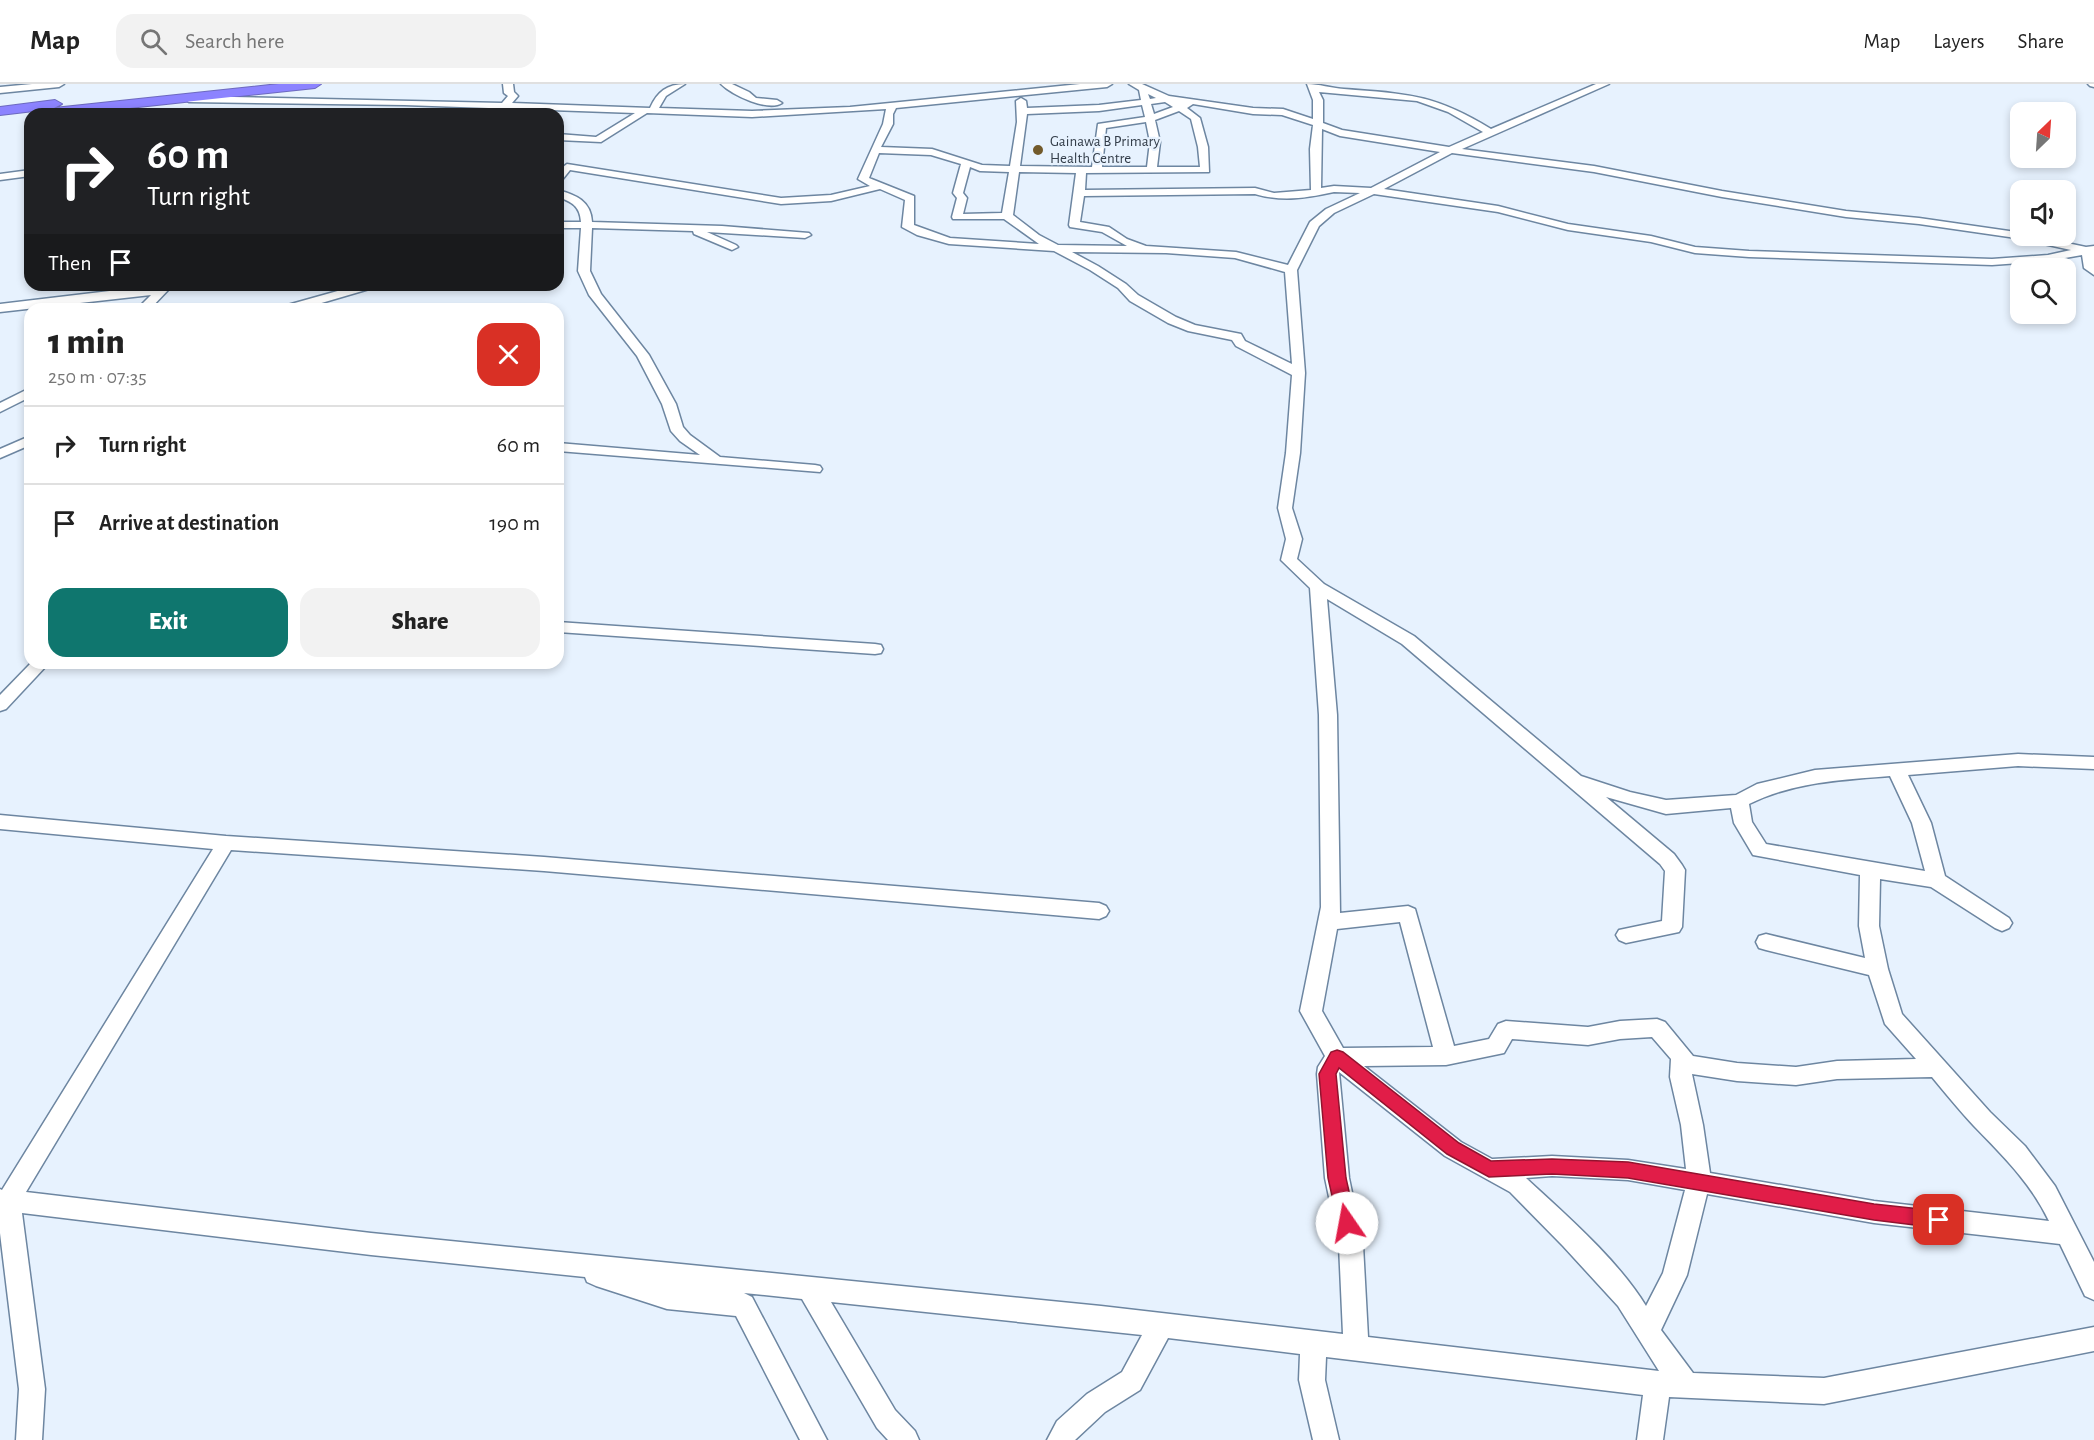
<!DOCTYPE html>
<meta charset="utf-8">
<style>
body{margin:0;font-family:"Alegreya Sans",sans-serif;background:#f2f2f2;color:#222;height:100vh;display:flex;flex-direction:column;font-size:22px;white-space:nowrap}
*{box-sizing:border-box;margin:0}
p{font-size:20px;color:#767676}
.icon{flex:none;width:33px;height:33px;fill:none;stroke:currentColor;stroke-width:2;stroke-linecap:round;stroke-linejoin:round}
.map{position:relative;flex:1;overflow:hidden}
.details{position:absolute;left:24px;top:219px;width:540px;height:366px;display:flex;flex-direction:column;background:#fff;border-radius:18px;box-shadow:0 3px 9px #0003}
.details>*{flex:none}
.hud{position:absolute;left:24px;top:24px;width:540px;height:183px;border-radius:18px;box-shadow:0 3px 9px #0003;background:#202124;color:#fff;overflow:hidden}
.needle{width:39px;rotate:25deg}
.controls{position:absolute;left:2010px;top:18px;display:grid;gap:12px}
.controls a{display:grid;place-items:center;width:66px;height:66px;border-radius:12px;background:#fff;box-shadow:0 3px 9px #0003;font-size:30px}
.pin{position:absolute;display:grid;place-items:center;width:51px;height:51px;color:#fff;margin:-26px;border-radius:12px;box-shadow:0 3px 9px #0006}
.me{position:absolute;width:66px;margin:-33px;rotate:348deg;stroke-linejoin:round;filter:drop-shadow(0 0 4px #0008)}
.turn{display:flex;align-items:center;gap:21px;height:126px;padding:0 24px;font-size:27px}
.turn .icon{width:78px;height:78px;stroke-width:2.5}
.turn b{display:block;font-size:42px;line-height:51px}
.then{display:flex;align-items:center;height:57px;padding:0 24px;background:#0003;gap:12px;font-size:22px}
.round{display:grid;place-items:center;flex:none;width:63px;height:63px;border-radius:18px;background:#f2f2f2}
.head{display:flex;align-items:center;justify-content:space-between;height:102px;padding:0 24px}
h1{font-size:36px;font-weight:800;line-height:45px}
.cta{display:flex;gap:12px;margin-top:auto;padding:12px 24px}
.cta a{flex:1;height:69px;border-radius:18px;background:#0f766e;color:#fff;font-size:24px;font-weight:800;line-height:69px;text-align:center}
.cta a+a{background:#f2f2f2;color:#222}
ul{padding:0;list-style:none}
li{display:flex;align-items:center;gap:18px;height:78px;padding:0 24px;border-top:2px solid #e0e0e0}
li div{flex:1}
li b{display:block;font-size:22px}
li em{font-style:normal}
header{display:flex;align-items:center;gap:36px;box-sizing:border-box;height:84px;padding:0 30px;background:#fff;border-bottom:2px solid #e0e0e0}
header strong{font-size:28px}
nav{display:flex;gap:33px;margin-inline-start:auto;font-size:21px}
.search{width:420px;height:54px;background:#f2f2f2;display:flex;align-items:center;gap:15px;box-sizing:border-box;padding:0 21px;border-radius:18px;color:#767676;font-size:22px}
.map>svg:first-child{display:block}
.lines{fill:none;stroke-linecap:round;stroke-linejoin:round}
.minor-casing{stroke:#6d86a1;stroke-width:3}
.highway-casing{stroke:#6d6abf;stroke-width:2}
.minor{fill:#fff;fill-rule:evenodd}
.highway{fill:#8c83ff;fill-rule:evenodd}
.route{fill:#e11d48;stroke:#92132f;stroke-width:1.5}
.poi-dot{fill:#725a2b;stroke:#e7f2fe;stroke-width:2}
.labels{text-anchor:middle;stroke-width:4.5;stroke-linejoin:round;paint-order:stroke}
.far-poi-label{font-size:15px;fill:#333d49;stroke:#e7f2fe;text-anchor:start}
</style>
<header>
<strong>Map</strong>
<div class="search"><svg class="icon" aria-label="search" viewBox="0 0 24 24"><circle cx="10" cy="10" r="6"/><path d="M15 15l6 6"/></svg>Search here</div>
<nav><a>Map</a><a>Layers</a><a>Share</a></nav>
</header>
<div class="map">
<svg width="2094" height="1356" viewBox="0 0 2094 1356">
<rect width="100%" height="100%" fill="#e7f2fe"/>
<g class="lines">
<g class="minor-casing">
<g id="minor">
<path d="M32 0H64L59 3 0 9V3Z"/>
<path d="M503 0H513L514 8 518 12 512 19 650 24C657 8 667 0 685 0L666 12 659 24 752 27 850 23 1080 0H1112L1107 3 896 24 893 30V40L881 63 932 65 982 81 1010 82 1017 38 1016 17 1021 14 1026 17 1027 24 1099 21 1141 16 1139 6 1129 0H1142L1169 12 1253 24 1283 25 1313 35V16L1307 0C1319 0 1331 4 1344 5 1408 10 1434 10 1491 45L1596 0H1609L1462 65 1594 82 1722 107 1846 127 1919 134 2016 148 2020 149V152H2034L2086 163 2094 162V191L2084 184 2082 171 2048 177 1992 181 1749 173 1695 169 1651 158 1568 146 1498 128 1374 110 1334 129 1319 142 1297 186 1305 289 1300 369 1292 424 1302 455 1297 475 1324 500 1414 552 1581 692 1630 708 1666 716 1736 711 1757 700 1815 686 2018 670 2094 673V685L2018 682 1908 691 1931 739 1945 792 2009 834 2012 839 2009 844 2002 847 1995 844 1931 803 1880 795 1879 842 1888 885 1902 930 1990 1028 2025 1062 2055 1102 2094 1178V1216L2085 1212 2060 1160 1874 1139 1707 1110 1687 1191 1661 1246 1693 1289 1824 1294 2094 1243V1267L1824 1320 1669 1313 1663 1356H1637L1643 1311 1326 1273 1325 1296 1339 1356H1313L1299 1296 1300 1270 1168 1254 1140 1306 1105 1328 1075 1356H1047L1057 1337 1087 1310 1122 1288 1142 1251 831 1218 895 1326 915 1347 919 1356H888L877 1344 802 1215 744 1209 752 1213 827 1356H800L736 1232 667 1225 596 1202 587 1198 585 1193 371 1171 22 1129 45 1305 42 1356H16L19 1305 0 1149V1105L2 1106 213 765 0 745V731L226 752 544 773 1099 819 1106 822 1109 827 1106 832 1099 835 544 787 231 766 26 1108 371 1149 1101 1222 1343 1250 1339 1161 1325 1094 1317 990 1318 983 1325 972 1300 927 1321 823 1319 631 1310 504 1281 476 1286 455 1278 424 1286 369 1292 291 1236 262 1232 256 1188 247 1168 239 1130 217 1118 204 1090 186 1054 167 949 160 917 151 902 143 905 116 880 105 831 117 781 120 570 86 562 96 558 97V87L567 80 781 114 831 111 870 102 858 95 883 40 886 25 752 33 647 29 601 58 558 56V50L596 53 635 29 404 21 189 18 184 15 189 12 502 19 508 12 504 9ZM1319 8 1417 17 1448 28 1483 48 1449 63 1342 46 1323 39V16ZM1148 10 1156 14 1150 15ZM1165 18 1173 23 1154 30 1151 20ZM1193 20 1253 30 1282 31 1313 41 1310 65 1311 106 1274 109 1255 104 1085 106 1086 89 1209 88 1208 63 1200 34 1187 24ZM1142 21 1145 33 1098 40 1092 83 1020 82 1027 30 1099 27ZM1179 27 1191 35 1198 63 1200 83H1157L1160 58 1155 36ZM1146 38 1150 58 1147 83H1102L1106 44ZM1322 45 1340 52 1440 68 1371 104 1334 102 1321 104ZM879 69 931 71 961 80 953 109 957 114 952 133 953 135H1004L1039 160 950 154 914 141V112L869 94ZM1452 69 1594 88 1722 113 1846 133 1919 140 2016 154 2071 166 2048 171 1992 175 1749 167 1695 163 1651 152 1568 140 1498 122 1384 105ZM970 83 980 87 1009 88 1002 129 963 130 967 114 963 109ZM1019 88 1076 89 1069 141 1070 143 1102 148 1127 162 1058 161 1039 151 1013 131ZM1334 108 1360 109 1326 125 1310 138 1288 181 1236 168 1146 162 1127 155 1109 143 1080 138 1084 112 1255 110C1283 118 1306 114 1334 108ZM1072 168 1166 169 1235 174 1285 188 1292 280 1245 257 1241 250 1195 241 1176 233 1138 211 1126 200 1098 182ZM1327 515 1402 560 1660 780 1665 787 1662 837 1619 846 1616 851 1619 856 1626 859 1679 848 1682 843 1685 786 1682 781 1674 770 1606 713 1666 730 1731 724 1734 739 1753 771 1860 791 1859 842 1865 874 1766 850 1759 852 1756 858 1759 864 1766 866 1869 891 1885 940 1916 975 1837 977 1796 983 1737 979 1693 972 1665 938 1657 935 1620 937 1588 943 1506 937 1498 940 1489 955 1454 962 1415 825 1408 822 1340 829 1337 631ZM1890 692 1912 739 1925 787 1766 760 1752 738 1749 720C1793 698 1841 696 1890 692ZM1400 838 1433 963 1343 964 1322 927 1337 845ZM1652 953 1671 975 1670 993 1681 1041 1686 1085 1628 1076 1552 1072 1492 1075 1461 1058 1364 982 1446 981 1504 969 1512 955 1588 961 1620 955ZM1339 988 1445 1072 1510 1108 1563 1162 1618 1222 1659 1287 1368 1253 1363 1161 1349 1094ZM1692 990 1737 997 1796 1001 1837 995 1932 993C1946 1010 1960 1027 1974 1042 2004 1073 2030 1098 2049 1137L1874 1117 1710 1089 1703 1041ZM1552 1092 1628 1096 1685 1106 1663 1189 1646 1222C1618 1176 1566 1131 1526 1094Z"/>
<path d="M721 0H732L749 8 756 14 777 16 782 19C768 28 732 11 721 0Z"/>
<path d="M2088 0H2094V3L2090 2Z"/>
<path d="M30 86V92L0 96V90Z"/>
<path d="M558 106C576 111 591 117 592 138L722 142 809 149 811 151 805 154 707 148 736 161 738 163 732 166 694 150 693 147 592 144 590 187 601 210 649 271 676 320 683 343 690 351 720 373 815 381 820 382 822 385 820 388 558 367V359L700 371 680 357 671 347 662 320 637 272 589 211 578 187 581 144H558V138H581C580 122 572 118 558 113Z"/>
<path d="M160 201 171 203 150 225H137L151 211 0 228V220Z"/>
<path d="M359 201H378L376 203 301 225H282L284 222Z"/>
<path d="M30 304V313L0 328V319Z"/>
<path d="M30 352V361L0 374V365Z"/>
<path d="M558 538 875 560 881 561 883 565 881 569 875 570 558 548Z"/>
<path d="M31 579H49L6 625 0 627V611Z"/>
</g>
</g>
<g class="highway-casing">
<path id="highway" d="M279 0H321L315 4 74 30H30L34 27 0 31V23L55 16 62 20 54 24Z"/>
</g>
<use href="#minor" class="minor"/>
<use href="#highway" class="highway"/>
</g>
<path class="route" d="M1337 966 1343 968 1459 1059 1491 1077 1552 1075 1628 1078 1874 1120 1939 1127 1945 1130 1948 1136 1945 1141 1939 1144 1874 1136 1628 1094 1552 1090 1489 1093 1447 1070 1339 984 1336 990 1346 1094 1356 1139 1353 1145 1347 1147 1340 1145 1338 1139 1328 1094 1319 990 1331 968Z"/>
<circle class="poi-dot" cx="1038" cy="66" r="6"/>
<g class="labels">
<g class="far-poi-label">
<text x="1050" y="62">Gainawa B Primary<tspan x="1050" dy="17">Health Centre</tspan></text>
</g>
</g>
</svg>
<div class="controls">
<a><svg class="needle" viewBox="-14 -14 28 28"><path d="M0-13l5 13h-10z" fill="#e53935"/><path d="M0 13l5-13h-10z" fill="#767676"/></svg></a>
<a><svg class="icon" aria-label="sound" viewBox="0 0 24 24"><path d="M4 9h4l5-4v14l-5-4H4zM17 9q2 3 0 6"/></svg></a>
<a><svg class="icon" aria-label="search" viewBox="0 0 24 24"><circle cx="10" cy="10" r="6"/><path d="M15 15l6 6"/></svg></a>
</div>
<div class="pin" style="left:1939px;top:1136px;background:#d93025"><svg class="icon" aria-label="arrive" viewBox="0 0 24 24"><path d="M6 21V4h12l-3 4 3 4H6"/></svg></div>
<svg class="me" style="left:1347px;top:1139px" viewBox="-20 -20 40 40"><circle r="19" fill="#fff"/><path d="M0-13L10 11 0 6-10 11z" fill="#e11d48"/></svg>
<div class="hud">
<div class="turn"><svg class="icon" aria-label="right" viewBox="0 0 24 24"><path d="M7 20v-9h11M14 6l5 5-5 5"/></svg><div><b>60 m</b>Turn right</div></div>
<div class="then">Then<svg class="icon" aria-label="arrive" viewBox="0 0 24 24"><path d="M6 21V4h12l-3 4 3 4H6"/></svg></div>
</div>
<section class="details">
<div class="head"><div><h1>1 min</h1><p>250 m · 07:35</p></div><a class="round" style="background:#d93025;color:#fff"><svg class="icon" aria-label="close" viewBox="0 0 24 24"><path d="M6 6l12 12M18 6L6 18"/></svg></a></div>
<ul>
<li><svg class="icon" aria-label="right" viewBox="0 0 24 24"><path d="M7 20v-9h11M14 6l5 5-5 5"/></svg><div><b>Turn right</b></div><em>60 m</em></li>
<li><svg class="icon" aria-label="arrive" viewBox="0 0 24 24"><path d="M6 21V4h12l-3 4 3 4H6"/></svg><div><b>Arrive at destination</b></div><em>190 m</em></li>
</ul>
<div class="cta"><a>Exit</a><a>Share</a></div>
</section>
</div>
